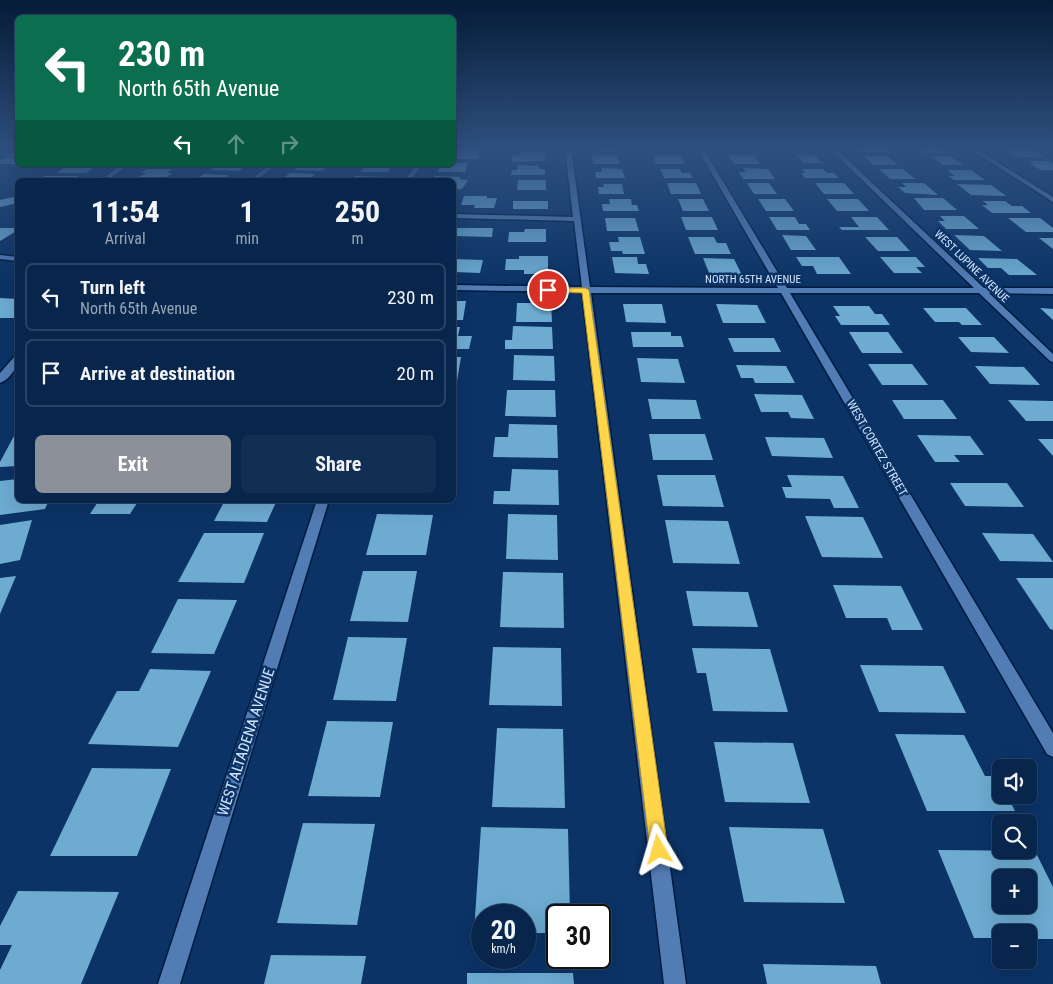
<!DOCTYPE html>
<meta charset="utf-8">
<style>
body{margin:0;font-family:"Roboto Condensed",sans-serif;background:#112e53;color:#f1f3f6;height:100vh;display:flex;flex-direction:column;font-size:19px;white-space:nowrap}
*{box-sizing:border-box;margin:0}
p{font-size:16px;color:#98a5b5}
.icon{flex:none;width:28px;height:28px;fill:none;stroke:currentColor;stroke-width:2;stroke-linecap:round;stroke-linejoin:round}
.map{position:relative;flex:1;overflow:hidden}
.panel{position:absolute;left:15px;top:178px;width:441px;height:325px;display:flex;flex-direction:column;background:#08264c;border-radius:8px;box-shadow:0 5px 20px #0002,0 0 0 1px #294364}
.panel>*{flex:none}
.banner{position:absolute;left:15px;top:15px;width:441px;height:152px;border-radius:8px;box-shadow:0 5px 20px #0002,0 0 0 1px #294364;background:#0b6e4f;color:#fff;overflow:hidden}
.tools{position:absolute;left:992px;top:759px;display:grid;gap:10px}
.tools a{display:grid;place-items:center;width:45px;height:45px;border-radius:8px;background:#08264c;box-shadow:0 5px 20px #0002,0 0 0 1px #294364;font-size:25px}
.speed{position:absolute;left:471px;top:904px;display:flex;gap:10px;font-size:25px;font-weight:700;text-align:center}
.speed>*{display:grid;place-content:center;width:65px;height:65px;border-radius:50%;background:#08264c;box-shadow:0 5px 20px #0002,0 0 0 1px #294364;line-height:1}
.speed small{font-size:12px;font-weight:400}
.speed .limit{border:2px solid #111;border-radius:8px;background:#fff;color:#111}
.pin{position:absolute;display:grid;place-items:center;width:42px;height:42px;color:#fff;margin:-21px;border:2px solid #fff;border-radius:50%;box-shadow:0 1px 5px #0007}
.me{position:absolute;width:55px;margin:-28px;rotate:353deg;stroke-linejoin:round;filter:drop-shadow(0 0 4px #0008)}
.turn{display:flex;align-items:center;gap:18px;height:105px;padding:0 20px;font-size:22px}
.turn .icon{width:65px;height:65px;stroke-width:2.5}
.turn b{display:block;font-size:35px;line-height:42px}
.lanes{display:flex;align-items:center;height:48px;padding:0 20px;background:#0003;justify-content:center;gap:25px;direction:ltr}
.lanes .off{opacity:.35}
.eta{display:flex;justify-content:space-evenly;align-items:center;height:85px;text-align:center}
.eta b{font-size:30px;font-weight:700;line-height:35px}
.action{display:flex;gap:10px;margin-top:auto;padding:10px 20px}
.action a{flex:1;height:58px;border-radius:8px;background:#8c9099;color:#fff;font-size:20px;font-weight:700;line-height:58px;text-align:center}
.action a+a{background:#112e53;color:#f1f3f6}
ul{padding:0;list-style:none}
li{display:flex;align-items:center;gap:15px;height:68px;margin:0 10px 8px;padding:0 10px;border:2px solid #294364;border-radius:8px}
li div{flex:1}
li b{display:block;font-size:19px}
li em{font-style:normal}
.map>svg:first-child{display:block}
.building{fill:#6dabd1;fill-rule:evenodd}
.lines{fill:none;stroke-linecap:round;stroke-linejoin:round}
.minor-casing{stroke:#001b40;stroke-width:3}
.minor{fill:#527cb4;fill-rule:evenodd}
.route{fill:#ffd54a;stroke:#a68a30}
.labels{text-anchor:middle;stroke-width:5;stroke-linejoin:round;paint-order:stroke}
.far-street-label{font-size:11px;fill:#d2e4fd;stroke:#0b3366}
.street-label{font-size:12px;fill:#d2e4fd;stroke:#0b3366}
.near-street-label{font-size:15px;fill:#d2e4fd;stroke:#0b3366}
</style>
<div class="map">
<svg width="1053" height="984" viewBox="0 0 1053 984">
<rect width="100%" height="100%" fill="#0b3366"/>
<g class="building">
<path d="M590 148H618L619 152 590 150Z"/>
<path d="M650 148H676L678 151H651Z"/>
<path d="M722 148H747L749 151H724Z"/>
<path d="M783 148H809L812 151H786Z"/>
<path d="M853 148H886L891 152H858Z"/>
<path d="M917 148H938L946 153H924Z"/>
<path d="M1005 149H1030L1044 157H1019Z"/>
<path d="M454 150H479L477 159H454Z"/>
<path d="M522 152H544L545 161 512 162V155H522Z"/>
<path d="M10 153H18V164H0V160L11 156H4Z"/>
<path d="M592 155H617L620 164H593Z"/>
<path d="M653 155H681L685 164H656Z"/>
<path d="M728 155H753L760 164H734Z"/>
<path d="M797 155H814L822 163H804Z"/>
<path d="M864 156H887L898 165H873Z"/>
<path d="M931 156H950L963 165H943Z"/>
<path d="M1030 161H1049L1053 163V170H1041L1030 164H1034Z"/>
<path d="M454 163H468L465 172H438L441 165H454Z"/>
<path d="M68 165H97L86 173H57Z"/>
<path d="M217 165H245L239 171 210 170Z"/>
<path d="M300 165H329L322 171 294 170Z"/>
<path d="M366 165H392L388 172H361Z"/>
<path d="M518 165 539 166V169H545V175H511L512 170H517Z"/>
<path d="M602 168 622 169 625 178H596L595 172H602Z"/>
<path d="M743 168 768 169 775 179H743L739 172H746Z"/>
<path d="M146 169H172L167 173H172L163 180H131L147 173H141Z"/>
<path d="M660 169H680L682 173H690L693 178H664Z"/>
<path d="M802 169H823L827 173H834L839 178H805L801 173H805Z"/>
<path d="M879 169H903L915 179H890Z"/>
<path d="M947 170H971L985 180H954L948 176H955Z"/>
<path d="M290 173 315 174 308 180H281Z"/>
<path d="M204 174 229 175 222 180H195Z"/>
<path d="M44 176H79L72 180H37Z"/>
<path d="M355 176 382 177 379 180H351Z"/>
<path d="M435 176 461 177 459 179 468 180 462 189H454V180H431Z"/>
<path d="M518 180H546V190H517Z"/>
<path d="M667 183H696L701 194H671Z"/>
<path d="M747 183H769L777 194H754Z"/>
<path d="M815 183H844L854 194H824Z"/>
<path d="M902 183H924L938 195 905 193 898 187H906Z"/>
<path d="M603 184H622L624 194H599L598 187H604Z"/>
<path d="M957 184 991 185 1006 196 971 195Z"/>
<path d="M464 196H487V198H497L494 208H474L475 205H461Z"/>
<path d="M13 197 18 201V203L0 207V200Z"/>
<path d="M914 198H943L957 210H924Z"/>
<path d="M609 199H631L632 205H637L639 211H603L602 204H610Z"/>
<path d="M678 199H703L709 211H683Z"/>
<path d="M758 199H785L794 211H766Z"/>
<path d="M827 199H858L869 211H837Z"/>
<rect x="513" y="201" width="35" height="8"/>
<path d="M983 201H1005L1012 206H1022L1031 213H992L982 205H988Z"/>
<path d="M940 216H964L979 229H946L938 221H945Z"/>
<path d="M681 217H712L718 230H686Z"/>
<path d="M769 217H795L799 224H806L810 230H777Z"/>
<path d="M851 217H877L889 230H842L839 227H859Z"/>
<path d="M605 218H635L639 231H607Z"/>
<path d="M1008 218H1040L1053 228V232H1026Z"/>
<path d="M0 228H18V230L0 241Z"/>
<path d="M456 228H493L492 237 454 236Z"/>
<path d="M525 229H546V242H508L509 232H524Z"/>
<path d="M782 235 806 236 816 250H791Z"/>
<path d="M954 235 984 236 1002 251 970 250Z"/>
<path d="M618 237H640L645 254H623L622 251H611L609 242H619Z"/>
<path d="M688 237H714L717 243H726L731 254H695Z"/>
<path d="M865 237H897L910 251H878Z"/>
<path d="M1039 238H1053V249Z"/>
<path d="M519 256H548V274H524V270H505L506 259H519Z"/>
<path d="M612 257H637L638 264H646L649 274 615 273Z"/>
<path d="M796 257H839L851 274H817L813 266H802Z"/>
<path d="M880 257H916L925 267H916L922 273H894Z"/>
<path d="M703 258 734 259 742 275H710Z"/>
<path d="M978 258 1017 259 1037 275H1009L1001 268H988Z"/>
<path d="M454 259 483 260 480 273 454 272Z"/>
<path d="M0 298 18 299V318H0Z"/>
<path d="M454 301H466L463 320H454Z"/>
<path d="M517 303H551L552 322H516Z"/>
<path d="M623 304H662L666 323 626 322Z"/>
<path d="M716 304 757 305 766 323H723Z"/>
<path d="M833 306H869L875 314H882L890 325H841L835 316H840Z"/>
<path d="M923 308H966L982 325H962L959 322H935Z"/>
<path d="M1040 308 1053 309V320Z"/>
<path d="M513 326 552 327 553 349H505V340H512Z"/>
<path d="M454 327H460L458 336H472L469 349H454Z"/>
<path d="M631 332H671V336H681L684 347H633Z"/>
<path d="M849 332H888L903 353H862Z"/>
<path d="M958 337H994L1009 353 971 352Z"/>
<path d="M728 338H774L781 352H734Z"/>
<path d="M514 355 554 356 555 381 513 380Z"/>
<path d="M454 357H461L457 381H454Z"/>
<path d="M637 358 678 359 685 383 641 382Z"/>
<path d="M868 364H912L928 385H882Z"/>
<path d="M736 365 786 366 795 383H755L753 378H741Z"/>
<path d="M975 366 1024 367 1040 385 990 384Z"/>
<path d="M507 390H555L556 417 505 416Z"/>
<path d="M754 394 802 395 814 419 791 418 788 412H761Z"/>
<path d="M648 399 696 400 701 419H652Z"/>
<path d="M892 400H943L957 419H904Z"/>
<path d="M1008 400 1053 401V421H1026Z"/>
<path d="M509 424 557 425 558 458 493 457 495 437H508Z"/>
<path d="M649 434H705L713 460H653Z"/>
<path d="M18 435V466L0 467V462L14 436Z"/>
<path d="M917 435 970 436 984 455H954L960 462H935Z"/>
<path d="M765 437 824 438 833 458 772 456Z"/>
<path d="M1038 439H1053V456Z"/>
<path d="M512 469 558 470 559 505 493 504 494 491H510Z"/>
<path d="M657 475H715L724 507 663 506Z"/>
<path d="M787 475 843 476 859 508H834L830 499 786 498 782 487H792Z"/>
<path d="M18 479V500H49L45 509 0 515V481Z"/>
<path d="M950 483H1007L1024 507 965 506Z"/>
<path d="M99 500H139L130 514H90Z"/>
<path d="M225 500H277L267 522 214 521Z"/>
<path d="M377 514 433 515 426 555H366Z"/>
<path d="M508 514 557 515 558 560 506 559Z"/>
<path d="M805 516 863 517 883 558 822 557Z"/>
<path d="M32 520 20 560 0 564V525Z"/>
<path d="M665 520 728 521 740 564 673 563Z"/>
<path d="M204 533H264L244 583 178 582Z"/>
<path d="M982 533 1033 534 1053 562 1000 561Z"/>
<path d="M363 571H417L408 622 350 621Z"/>
<path d="M503 572 563 573 564 628 500 627Z"/>
<path d="M16 576 0 614V578Z"/>
<path d="M1016 578H1053V630L1050 629Z"/>
<path d="M833 585 901 586 923 630H892L887 618H846Z"/>
<path d="M686 591 748 592 758 627 693 626Z"/>
<path d="M178 599 237 600 214 654 151 653Z"/>
<path d="M348 637 407 638 396 701 333 700Z"/>
<path d="M493 647 561 648 562 706 489 705Z"/>
<path d="M692 648 770 649 788 712 713 711 706 673H697Z"/>
<path d="M860 665 943 666 966 713 879 712Z"/>
<path d="M150 669 211 671 178 747 88 744 117 691H139Z"/>
<path d="M327 721 393 722 380 797 308 796Z"/>
<path d="M497 728 563 729 565 808 492 807Z"/>
<path d="M895 734 964 735 985 776H998L1001 783V795H1007L1015 811H927Z"/>
<path d="M714 742 793 743 810 803 725 802Z"/>
<path d="M92 768 171 769 137 856H50Z"/>
<path d="M303 823 375 824 357 925 277 923Z"/>
<path d="M481 827 568 829 570 915H558V933H525V915H482V932H474Z"/>
<path d="M729 827 823 829 845 903 744 902Z"/>
<path d="M938 850 1035 851 1053 887V939H1029V932H1001V938H974ZM1001 878H1029V905H1001Z"/>
<path d="M18 891 119 892 81 984H0V970L12 945H0V926Z"/>
<path d="M271 955 366 956 361 984H264Z"/>
<path d="M763 964 876 966 881 984H767Z"/>
<path d="M467 973H573L574 984H467Z"/>
</g>
<g class="lines">
<g class="minor-casing">
<g id="minor">
<path d="M565 148H571L590 287 778 288 697 148H703L787 288H974L829 148H835L984 288H1053V294L989 293 1053 354V362L1050 361 979 293H790L1053 733V757L1047 754 781 293H591L686 984H664L582 292 454 290V285L582 287 574 221 454 218V214L573 217Z"/>
<path d="M969 148H975L1053 197V202Z"/>
<path d="M121 165H128L108 180H101Z"/>
<path d="M269 165H276L257 180H250Z"/>
<path d="M416 165H422L411 180H405Z"/>
<path d="M0 255 18 257V261L0 259Z"/>
<path d="M18 355C18 366 11 379 0 383V373L15 356Z"/>
<path d="M317 500H329L180 984H158Z"/>
</g>
</g>
<use href="#minor" class="minor"/>
</g>
<linearGradient id="sky" x2="0" y2="1"><stop stop-color="#061c38"/><stop offset="0.52" stop-color="#2e507f"/><stop offset="1" stop-color="#2e507f" stop-opacity="0"/></linearGradient>
<rect width="1053" height="285" fill="url(#sky)"/>
<path class="route" d="M545 288H586L589 290 668 850 665 856 659 859 653 856 650 850 582 293 548 292 545 291Z"/>
<g class="labels">
<g class="far-street-label">
<text transform="translate(972 266) rotate(44)" y="4">WEST LUPINE AVENUE</text>
<text x="753" y="283">NORTH 65TH AVENUE</text>
</g>
<g class="street-label">
<text transform="translate(877 448) rotate(60)" y="4">WEST CORTEZ STREET</text>
</g>
<g class="near-street-label">
<text transform="translate(246 742) rotate(-72)" y="5">WEST ALTADENA AVENUE</text>
</g>
</g>
</svg>
<div class="tools">
<a><svg class="icon" aria-label="sound" viewBox="0 0 24 24"><path d="M4 9h4l5-4v14l-5-4H4zM17 9q2 3 0 6"/></svg></a>
<a><svg class="icon" aria-label="search" viewBox="0 0 24 24"><circle cx="10" cy="10" r="6"/><path d="M15 15l6 6"/></svg></a>
<a>+</a>
<a>−</a>
</div>
<div class="speed"><div>20<small>km/h</small></div><div class="limit">30</div></div>
<div class="pin" style="left:548px;top:290px;background:#d93025"><svg class="icon" aria-label="arrive" viewBox="0 0 24 24"><path d="M6 21V4h12l-3 4 3 4H6"/></svg></div>
<svg class="me" style="left:659px;top:850px" viewBox="-20 -20 40 40"><path d="M0-17L14 15 0 8-14 15z" fill="#ffd54a" stroke="#fff" stroke-width="4"/></svg>
<div class="banner">
<div class="turn"><svg class="icon" aria-label="left" viewBox="0 0 24 24"><path d="M17 20v-9H6M10 6l-5 5 5 5"/></svg><div><b>230 m</b>North 65th Avenue</div></div>
<div class="lanes"><svg class="icon" aria-label="left" viewBox="0 0 24 24"><path d="M17 20v-9H6M10 6l-5 5 5 5"/></svg><svg class="icon off" aria-label="ahead" viewBox="0 0 24 24"><path d="M12 20V5M6 11l6-6 6 6"/></svg><svg class="icon off" aria-label="right" viewBox="0 0 24 24"><path d="M7 20v-9h11M14 6l5 5-5 5"/></svg></div>
</div>
<section class="panel">
<div class="eta">
<div><b>11:54</b><p>Arrival</p></div>
<div><b>1</b><p>min</p></div>
<div><b>250</b><p>m</p></div>
</div>
<ul>
<li><svg class="icon" aria-label="left" viewBox="0 0 24 24"><path d="M17 20v-9H6M10 6l-5 5 5 5"/></svg><div><b>Turn left</b><p>North 65th Avenue</p></div><em>230 m</em></li>
<li><svg class="icon" aria-label="arrive" viewBox="0 0 24 24"><path d="M6 21V4h12l-3 4 3 4H6"/></svg><div><b>Arrive at destination</b></div><em>20 m</em></li>
</ul>
<div class="action"><a>Exit</a><a>Share</a></div>
</section>
</div>
